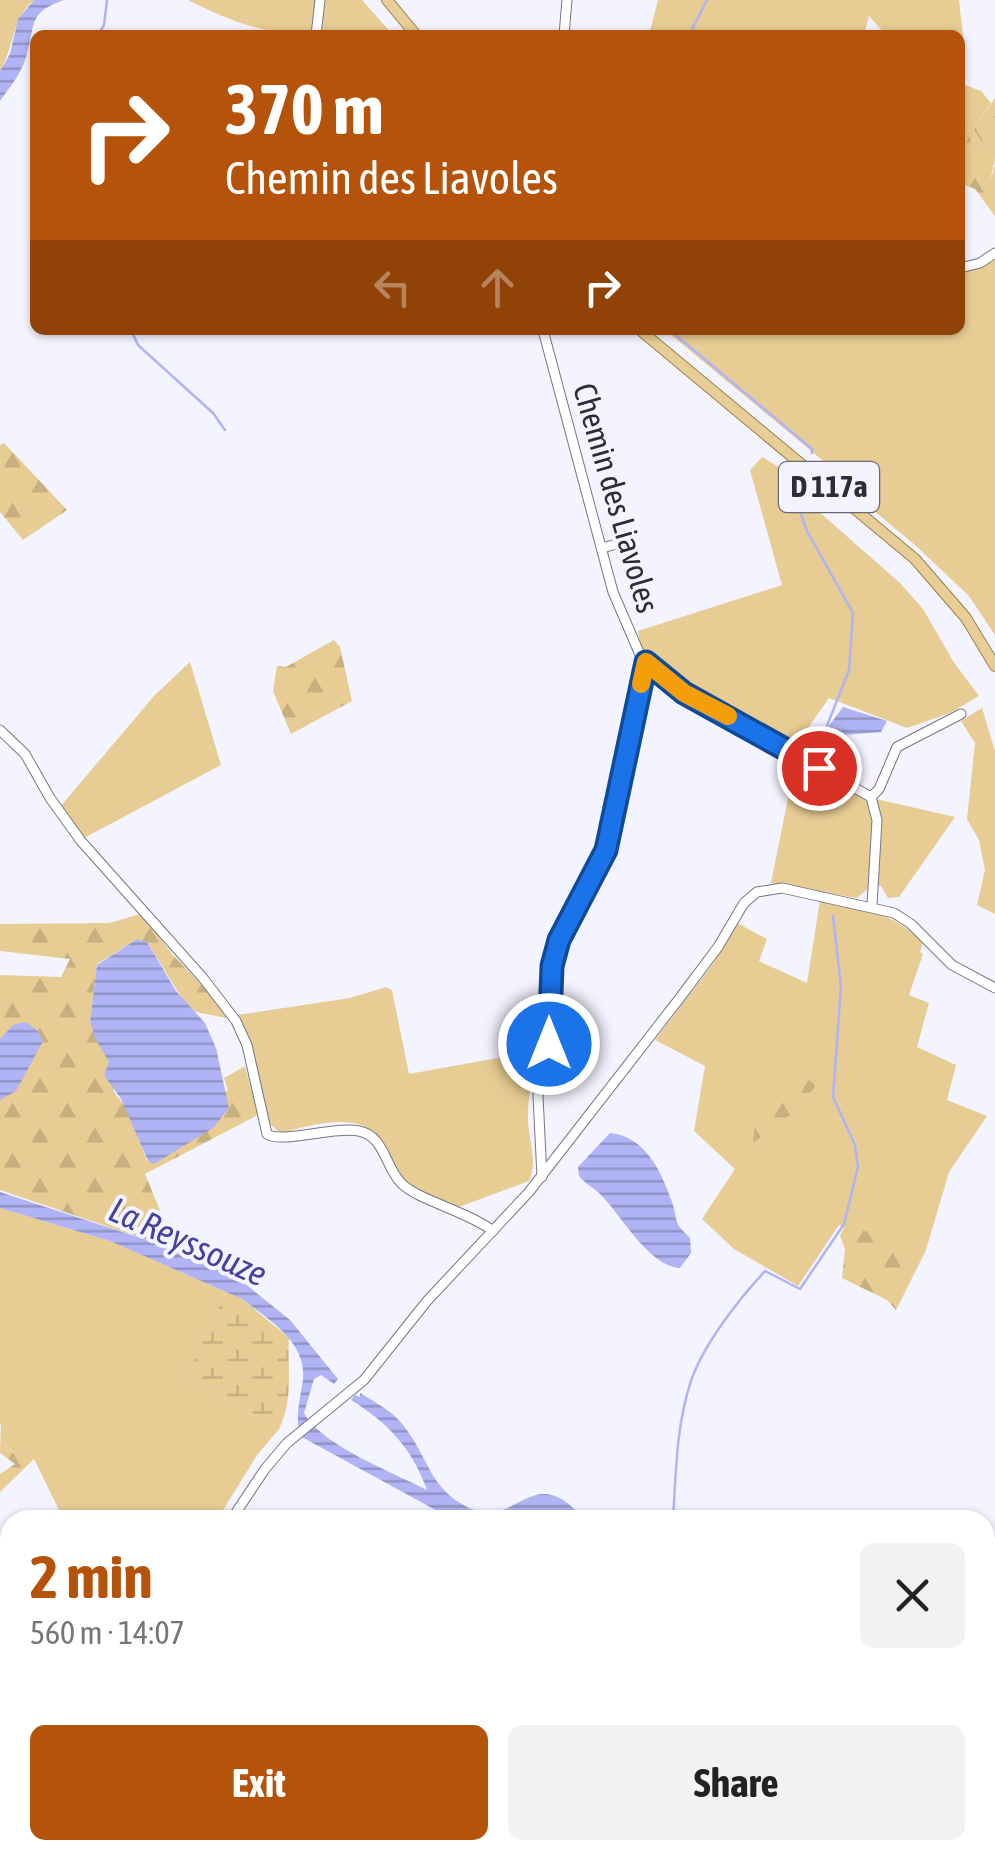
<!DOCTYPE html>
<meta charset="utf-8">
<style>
body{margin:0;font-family:"Asap Condensed",sans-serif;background:#f2f2f2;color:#222;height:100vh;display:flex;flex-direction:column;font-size:38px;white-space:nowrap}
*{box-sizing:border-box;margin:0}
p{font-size:32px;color:#767676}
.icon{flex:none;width:55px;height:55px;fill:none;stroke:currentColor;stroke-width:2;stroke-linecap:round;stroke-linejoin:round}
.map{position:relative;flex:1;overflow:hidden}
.details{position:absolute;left:0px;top:1510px;width:995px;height:350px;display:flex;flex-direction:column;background:#fff;border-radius:30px 30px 0 0;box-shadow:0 2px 8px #0004}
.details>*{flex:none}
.guide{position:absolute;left:30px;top:30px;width:935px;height:305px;border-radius:15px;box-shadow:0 2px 8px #0004;background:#b45309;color:#fff;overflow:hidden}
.pin{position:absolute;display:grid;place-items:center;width:85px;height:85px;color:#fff;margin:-42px;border:5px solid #fff;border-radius:50%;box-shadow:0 2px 10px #0007}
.me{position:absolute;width:110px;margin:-55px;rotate:0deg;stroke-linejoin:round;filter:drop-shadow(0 0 8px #0008)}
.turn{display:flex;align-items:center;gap:35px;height:210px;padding:0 30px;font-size:45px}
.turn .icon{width:130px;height:130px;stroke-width:2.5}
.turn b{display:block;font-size:70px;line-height:85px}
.lanes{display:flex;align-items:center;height:95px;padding:0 30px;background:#0003;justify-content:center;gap:50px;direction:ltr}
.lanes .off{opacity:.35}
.round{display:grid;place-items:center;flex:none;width:105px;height:105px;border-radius:15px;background:#f2f2f2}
.head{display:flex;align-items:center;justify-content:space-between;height:170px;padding:0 30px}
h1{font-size:60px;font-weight:700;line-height:75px;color:#b45309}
.action{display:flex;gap:20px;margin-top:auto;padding:20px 30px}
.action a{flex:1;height:115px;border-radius:15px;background:#b45309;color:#fff;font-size:40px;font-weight:700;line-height:115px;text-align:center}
.action a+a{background:#f2f2f2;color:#222}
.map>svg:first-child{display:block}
.green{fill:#e7cc93}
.forest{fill:url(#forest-firs)}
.wetland{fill:url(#wetland-marsh)}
.water{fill:url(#water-rules)}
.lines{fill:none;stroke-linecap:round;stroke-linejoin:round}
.stream{stroke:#b0b4f4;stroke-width:2.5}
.minor-casing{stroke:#757787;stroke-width:11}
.major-casing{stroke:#9c8146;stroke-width:12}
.minor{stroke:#fff;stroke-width:9}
.major{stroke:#e7ce96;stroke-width:10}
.route-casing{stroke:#114b97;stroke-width:25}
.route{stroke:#1a73e8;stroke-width:18}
.slow{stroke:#f59e0b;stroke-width:18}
.labels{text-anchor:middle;stroke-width:8;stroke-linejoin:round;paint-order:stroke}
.shield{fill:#f3f4ff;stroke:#686971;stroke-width:2.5}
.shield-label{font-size:30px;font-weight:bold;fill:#2d2d34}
.street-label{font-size:32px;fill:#2d2d34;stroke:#f3f4ff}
.water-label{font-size:35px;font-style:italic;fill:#47429e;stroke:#f3f4ff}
</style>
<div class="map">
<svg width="995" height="1860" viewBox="0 0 995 1860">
<defs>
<pattern id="forest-firs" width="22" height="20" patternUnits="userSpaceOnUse" patternTransform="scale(2.5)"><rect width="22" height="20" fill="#e7cc93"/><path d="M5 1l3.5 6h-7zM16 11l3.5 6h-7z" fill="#c6b07f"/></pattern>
<pattern id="wetland-marsh" width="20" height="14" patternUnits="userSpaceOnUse" patternTransform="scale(2.5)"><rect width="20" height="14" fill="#e7cc93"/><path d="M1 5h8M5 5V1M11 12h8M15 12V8" fill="none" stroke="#c6b07f"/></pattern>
<pattern id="water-rules" width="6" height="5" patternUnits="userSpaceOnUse" patternTransform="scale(2.5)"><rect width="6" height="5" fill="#b0b4f4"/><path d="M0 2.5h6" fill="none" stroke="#9093c6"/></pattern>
</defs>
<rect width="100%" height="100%" fill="#f3f4ff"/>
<g class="green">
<path d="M0 0H34C12 17 14 48 0 71Z"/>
<path d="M188 0H318L311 35C266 35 227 20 188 0Z"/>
<path d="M323 0H362L393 35H319Z"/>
<path d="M658 0H959L963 36 960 43V35H886L869 16 864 35H649Z"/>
<path d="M960 83 981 91 991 103 973 129 995 160 990 181 975 177 969 126 960 113Z"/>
<path d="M995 259V635L969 596 915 545 832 476 838 473 671 335 674 330H960V272L983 267Z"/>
<path d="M762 457 797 478 817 510 900 583 923 609 953 661 979 696 950 713 907 728 829 698 798 742C759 725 683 694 653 666 643 656 640 645 638 631L782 585 750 470Z"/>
<path d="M190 662 221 765 84 838 60 807 154 696Z"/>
<path d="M982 708 995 751V914L977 905 985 870 979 840 967 819 975 743 961 721Z"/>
<path d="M796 759 863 796 955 817 899 897 888 898 881 886 870 887 857 898 771 883Z"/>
<path d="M820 900C862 909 891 911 923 942L920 952 923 954 909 995 929 1003 917 1047 956 1065 947 1100 987 1116 949 1172 926 1250 839 1225 798 1286 734 1249 702 1219 735 1169 694 1131 705 1066 655 1040 713 964 737 923 767 939 759 961 807 983Z"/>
<path d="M386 987 392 990 409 1074 541 1050C534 1072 528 1092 528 1115 527 1138 539 1160 529 1181L459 1207C441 1199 416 1192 403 1178 392 1166 387 1150 378 1137 358 1110 307 1126 280 1133L269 1123 249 1040 237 1015 350 998Z"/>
<path d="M0 1208 110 1241 226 1292 185 1378 279 1429 257 1455 217 1520H154L151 1517 146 1520H64L34 1459 21 1449 15 1453 5 1445 10 1426 0 1424Z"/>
<path d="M995 1768V1860H955L959 1850H985L987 1774Z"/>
<path d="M14 1850H137L133 1860H23Z"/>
<path d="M438 1850H499L508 1860H432Z"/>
<path d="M636 1850H768L760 1860H628Z"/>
<path d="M854 1850H929L926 1860H863Z"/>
</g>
<g class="forest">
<path d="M995 98V160L973 129Z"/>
<path d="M960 113 969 126 975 176 990 181 995 166V216L975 189 960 183Z"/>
<path d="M4 443 67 510 23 540 0 512V445Z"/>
<path d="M334 640 340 647 352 701 291 734 273 691 277 666 286 667Z"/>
<path d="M141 914 172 954 217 1001 226 1018 196 1012 185 1003 147 942 137 939 97 964 90 1021 108 1058 114 1092 127 1109 147 1161 228 1090 224 1078 245 1066 258 1115 145 1174 166 1225 153 1242 0 1190V1100L5 1096 13 1025 0 1039V975L61 977 70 959 0 951V924L109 923Z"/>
<path d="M795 1071 816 1085 799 1108 753 1143 755 1125Z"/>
<path d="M845 1225 926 1250 896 1310 887 1300 842 1278 845 1249 840 1236Z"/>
<path d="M1 1423 10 1425 9 1440 5 1445 14 1453 21 1449 34 1459 0 1492V1474L15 1464 0 1453Z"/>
</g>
<path class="wetland" d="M226 1292 242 1299 289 1338C287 1369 294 1399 279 1429L185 1378Z"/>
<g class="water">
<path d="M34 0H64C26 13 36 26 26 57 21 74 10 87 0 101V71L10 54 18 19Z"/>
<path d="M843 707 887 721 881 732 832 736 828 727Z"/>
<path d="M137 939 147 942 176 991 205 1023 216 1048 229 1108 213 1128 154 1164 148 1161 121 1099 104 1075 109 1062 95 1038 90 1021 97 965Z"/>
<path d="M26 1022 39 1032 43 1041 16 1091 0 1100V1039L13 1025Z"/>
<path d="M610 1133C646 1137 661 1171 672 1202 675 1209 675 1220 679 1226 682 1231 687 1234 690 1238L691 1253 680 1268C647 1266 620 1212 598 1192 591 1186 585 1183 579 1176L578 1167Z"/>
<path d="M0 1192 153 1242 238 1278 290 1320 338 1379 334 1384 321 1375 314 1379 304 1413C321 1445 394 1473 427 1490 412 1448 388 1423 351 1400L355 1395 360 1397V1393C375 1402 392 1411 403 1425 429 1457 428 1488 469 1508 518 1531 531 1457 585 1520H564L554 1514 542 1513 510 1520H454L300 1436C295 1415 300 1400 303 1380 307 1342 269 1320 242 1299L110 1241 0 1208Z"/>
</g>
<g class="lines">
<g class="stream">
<path d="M98 35 104 25 107 0"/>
<path d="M689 35 707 0"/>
<path d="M131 330 138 345 213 413 225 430"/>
<path d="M671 331 812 449V453"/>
<path d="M793 479 791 487 807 531 853 613 849 670 821 741"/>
<path d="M673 1520C676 1473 676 1426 691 1381 703 1345 739 1299 765 1271L800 1289 844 1224 858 1167 855 1145 833 1097 841 986 833 916"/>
</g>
<g class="minor-casing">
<g id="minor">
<path d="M316 35 320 0"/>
<path d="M564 35 567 0"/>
<path d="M960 268 980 263 995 253"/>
<path d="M543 330 613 592 641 657 684 693 871 797 877 820 872 905"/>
<path d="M602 548 624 542"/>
<path d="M0 730 25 754 50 798 81 841 203 978 236 1021 247 1045 267 1134C281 1144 334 1126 359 1131 385 1136 385 1168 402 1184 420 1201 467 1211 493 1231"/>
<path d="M871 797 879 789 897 747 961 714"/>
<path d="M542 1177 538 1096 549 1045 553 965 559 940 606 849 645 662"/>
<path d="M231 1520 265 1469 287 1443 364 1380 427 1301 529 1192 679 999 718 947 744 903 757 892 782 888 894 913 911 924 952 965 995 988"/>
<path d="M0 1635 10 1631"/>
<path d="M0 1829 10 1814"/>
<path d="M153 1850 172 1860"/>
</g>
</g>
<g class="major-casing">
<g id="major">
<path d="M387 0 416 35"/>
<path d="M640 330 915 559 966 618 995 666"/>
</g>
</g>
<use href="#minor" class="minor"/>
<use href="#major" class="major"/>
</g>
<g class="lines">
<g class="route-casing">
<path id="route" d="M549 1044 552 966 559 940 606 850 646 662 684 693 819 768"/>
</g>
<use href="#route" class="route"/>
<path class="slow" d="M641 684 646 662 684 693 728 716"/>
</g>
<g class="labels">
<rect class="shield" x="779" y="462" width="100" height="50" rx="8"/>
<g class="shield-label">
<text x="829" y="497">D 117a</text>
</g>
<g class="street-label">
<text transform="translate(616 498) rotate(74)" y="11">Chemin des Liavoles</text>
</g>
<g class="water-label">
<text transform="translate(188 1242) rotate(24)" y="12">La Reyssouze</text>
</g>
</g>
</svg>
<div class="pin" style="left:819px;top:768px;background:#d93025"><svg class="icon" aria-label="arrive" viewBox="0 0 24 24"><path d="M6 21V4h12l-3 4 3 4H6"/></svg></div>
<svg class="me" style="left:549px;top:1044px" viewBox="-20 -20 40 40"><circle r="17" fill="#1a73e8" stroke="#fff" stroke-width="3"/><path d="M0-11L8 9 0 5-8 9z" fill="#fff"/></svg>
<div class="guide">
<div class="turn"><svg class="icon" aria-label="right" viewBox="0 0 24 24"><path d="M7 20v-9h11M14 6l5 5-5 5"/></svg><div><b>370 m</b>Chemin des Liavoles</div></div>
<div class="lanes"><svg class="icon off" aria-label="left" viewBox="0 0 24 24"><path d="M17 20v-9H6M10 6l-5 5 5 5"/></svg><svg class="icon off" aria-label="ahead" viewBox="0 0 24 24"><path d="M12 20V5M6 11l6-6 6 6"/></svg><svg class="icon" aria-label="right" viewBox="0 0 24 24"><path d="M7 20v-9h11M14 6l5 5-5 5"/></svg></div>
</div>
<section class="details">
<div class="head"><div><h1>2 min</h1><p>560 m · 14:07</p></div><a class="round"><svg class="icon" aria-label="close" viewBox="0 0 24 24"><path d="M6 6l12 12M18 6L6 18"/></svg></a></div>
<div class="action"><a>Exit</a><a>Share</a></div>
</section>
</div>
